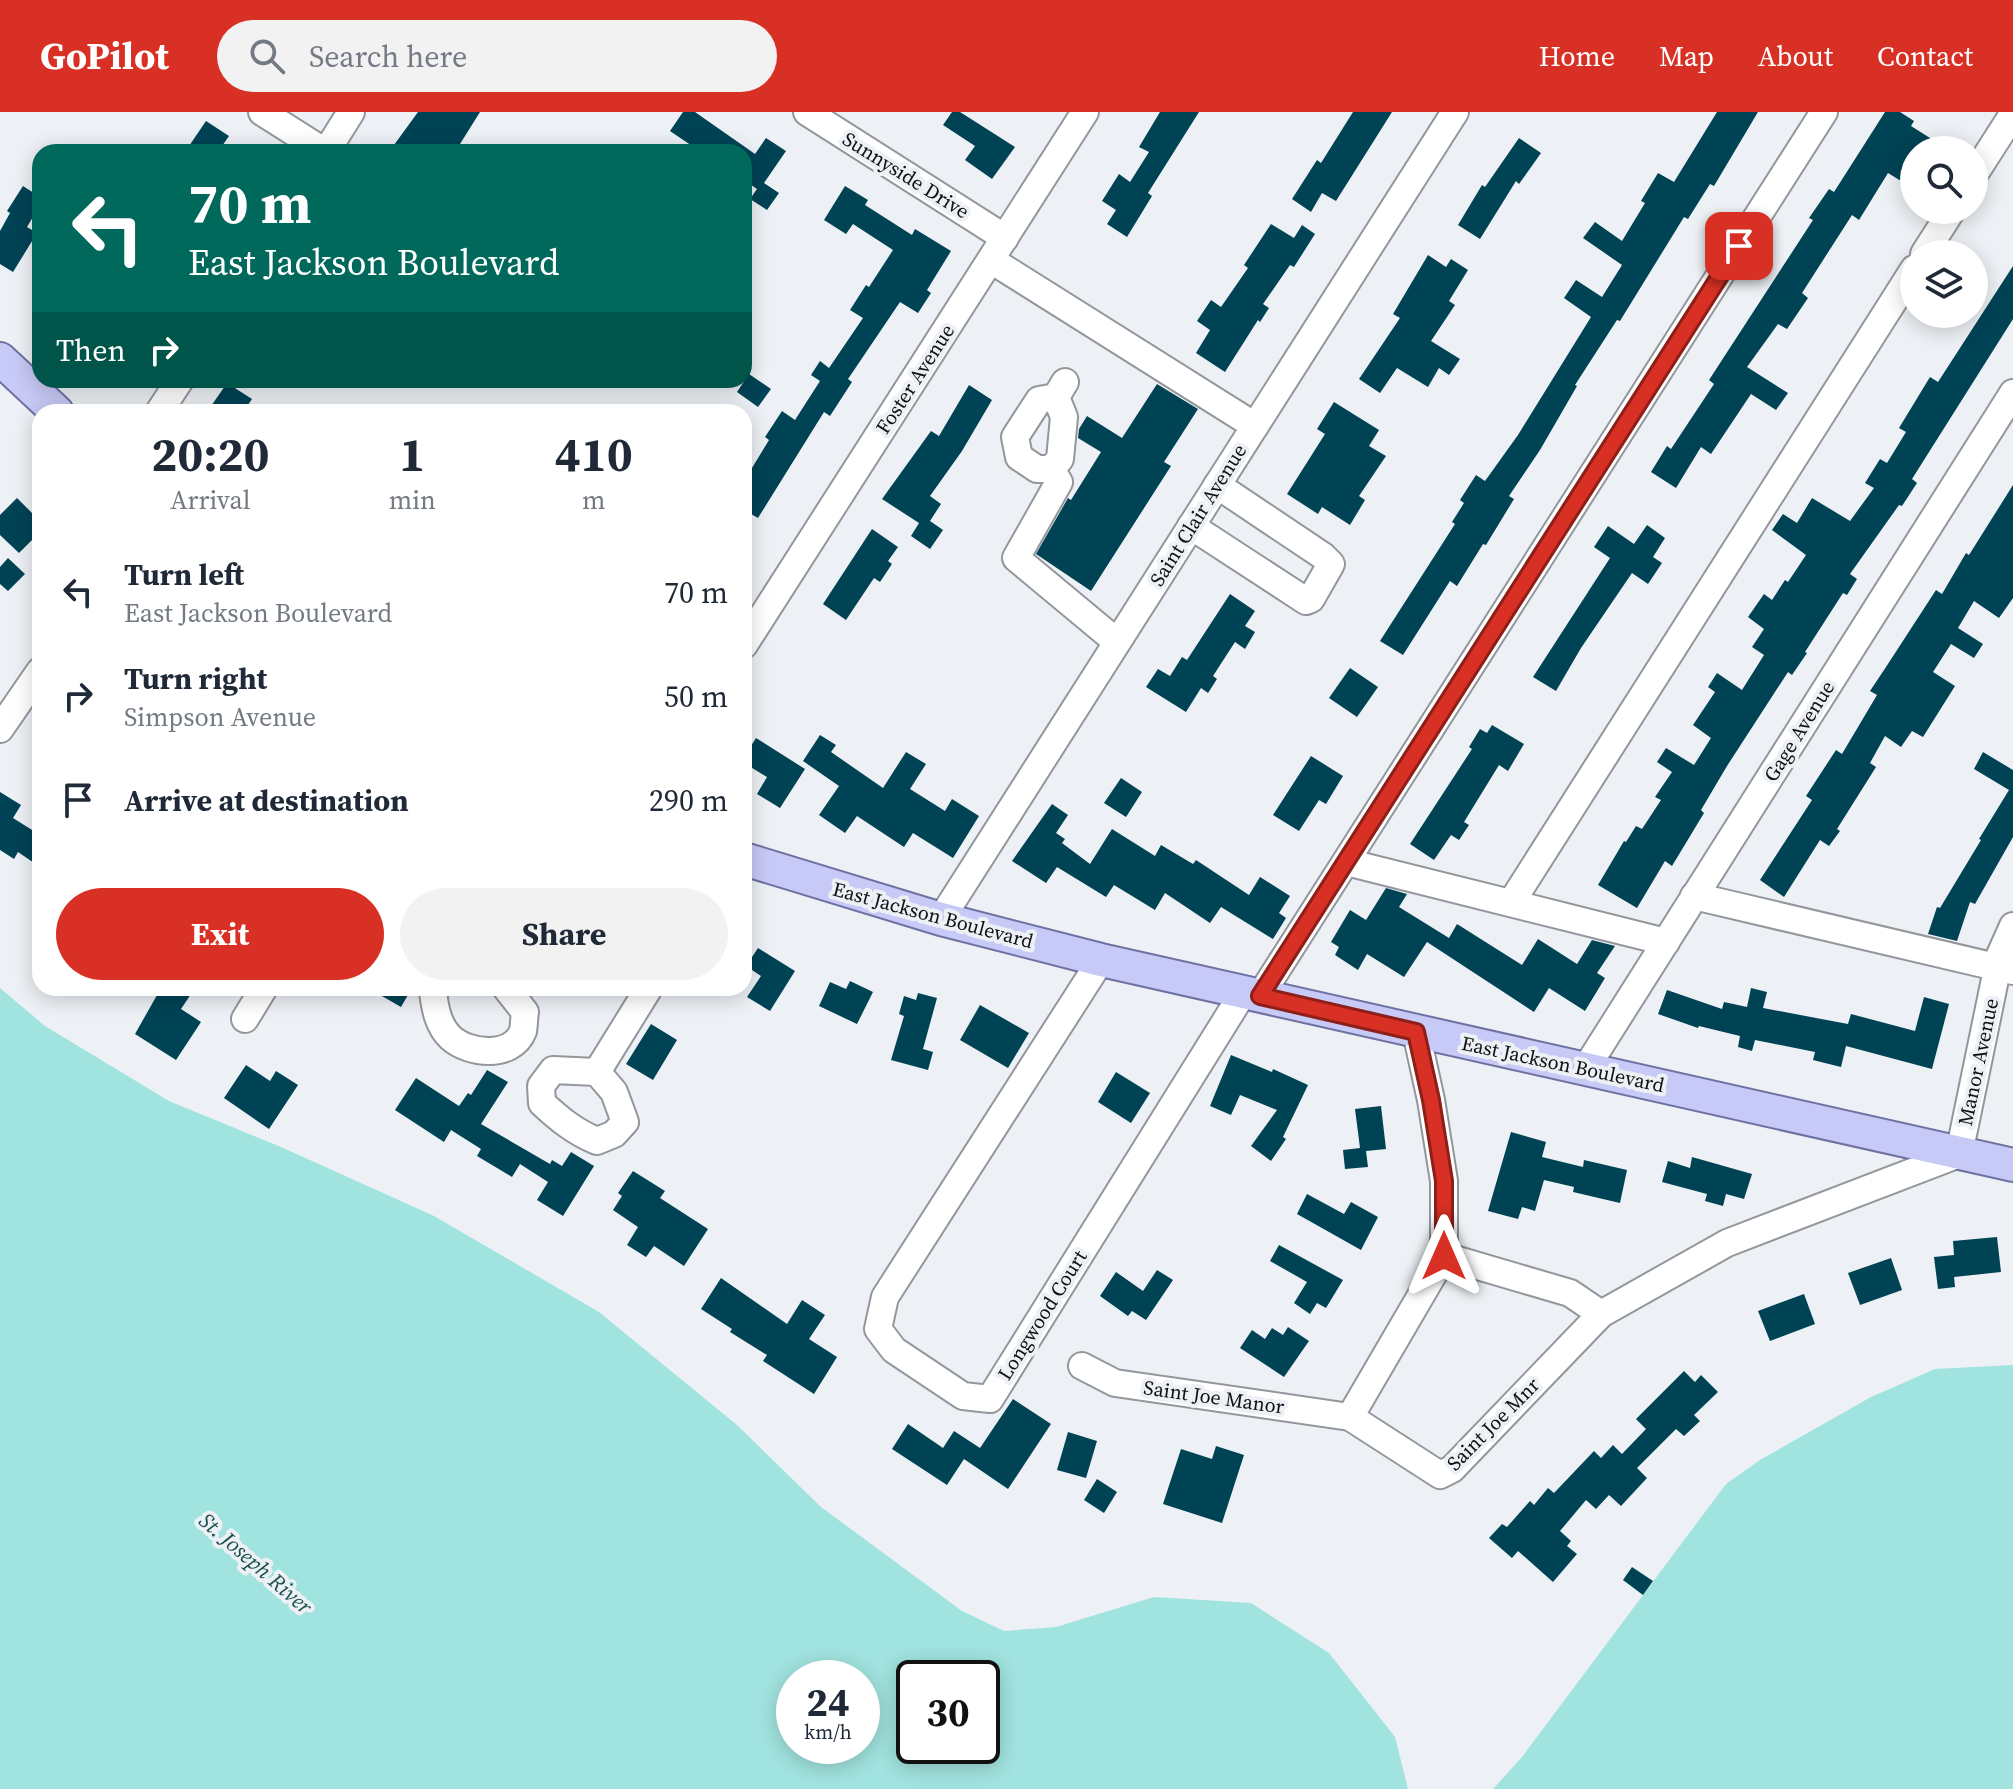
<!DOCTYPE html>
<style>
body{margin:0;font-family:"Source Serif 4",serif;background:#f2f2f3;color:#1f2937;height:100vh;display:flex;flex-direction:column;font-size:30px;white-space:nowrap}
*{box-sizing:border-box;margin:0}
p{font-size:26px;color:#747a83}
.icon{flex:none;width:44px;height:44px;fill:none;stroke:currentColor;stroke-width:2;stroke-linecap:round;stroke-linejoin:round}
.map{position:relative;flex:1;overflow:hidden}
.sheet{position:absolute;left:32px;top:292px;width:720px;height:592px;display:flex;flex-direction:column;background:#fff;border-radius:24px;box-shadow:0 4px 20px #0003}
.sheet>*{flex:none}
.guide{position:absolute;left:32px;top:32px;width:720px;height:244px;border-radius:24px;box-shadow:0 4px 20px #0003;background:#00695c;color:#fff;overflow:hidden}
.fabs{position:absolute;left:1900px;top:24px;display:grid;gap:16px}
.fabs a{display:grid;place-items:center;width:88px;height:88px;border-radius:50%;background:#fff;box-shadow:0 4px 20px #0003;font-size:40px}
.speed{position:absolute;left:776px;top:1548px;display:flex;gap:16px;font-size:40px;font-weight:700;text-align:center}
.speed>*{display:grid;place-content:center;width:104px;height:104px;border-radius:50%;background:#fff;box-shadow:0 4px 20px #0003;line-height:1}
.speed small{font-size:20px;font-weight:400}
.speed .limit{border:4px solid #111;border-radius:12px;background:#fff;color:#111}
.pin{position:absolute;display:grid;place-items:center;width:68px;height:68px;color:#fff;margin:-34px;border-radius:16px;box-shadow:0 4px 12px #0006}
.me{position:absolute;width:88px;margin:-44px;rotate:0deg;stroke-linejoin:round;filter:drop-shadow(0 0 6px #0008)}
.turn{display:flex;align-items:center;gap:28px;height:168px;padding:0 24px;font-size:36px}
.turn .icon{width:104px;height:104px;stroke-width:2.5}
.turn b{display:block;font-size:56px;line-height:68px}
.then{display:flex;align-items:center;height:76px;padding:0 24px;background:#0003;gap:16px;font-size:30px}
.eta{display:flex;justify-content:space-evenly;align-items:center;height:136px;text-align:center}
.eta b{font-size:48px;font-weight:700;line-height:56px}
.button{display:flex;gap:16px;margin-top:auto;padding:16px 24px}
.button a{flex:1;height:92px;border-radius:48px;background:#d93025;color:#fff;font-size:32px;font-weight:700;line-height:92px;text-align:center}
.button a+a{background:#f2f2f3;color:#1f2937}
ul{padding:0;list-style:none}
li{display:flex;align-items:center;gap:24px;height:104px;padding:0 24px}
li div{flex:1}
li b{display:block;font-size:30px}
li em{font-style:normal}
header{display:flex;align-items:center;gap:48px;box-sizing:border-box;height:112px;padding:0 40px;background:#d93025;color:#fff}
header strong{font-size:38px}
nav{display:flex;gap:44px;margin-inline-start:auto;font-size:28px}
.search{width:560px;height:72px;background:#f2f2f3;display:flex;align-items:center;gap:20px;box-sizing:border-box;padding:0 28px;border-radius:44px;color:#747a83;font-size:30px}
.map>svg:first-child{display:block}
.water{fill:#a1e3df;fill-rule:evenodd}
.building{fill:#004355}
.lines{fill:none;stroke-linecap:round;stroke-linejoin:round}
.minor-casing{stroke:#93979b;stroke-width:30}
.major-casing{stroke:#6f71a2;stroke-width:36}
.minor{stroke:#fff;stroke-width:26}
.major{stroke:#c7c9f6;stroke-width:32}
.route-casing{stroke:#8d1f18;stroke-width:20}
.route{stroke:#d93025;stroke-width:14}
.labels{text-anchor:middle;stroke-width:8;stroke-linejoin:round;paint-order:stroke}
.street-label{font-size:20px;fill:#0f1011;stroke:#edf1f5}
.water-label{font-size:22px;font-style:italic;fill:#19514f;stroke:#edf1f5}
</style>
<header>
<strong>GoPilot</strong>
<div class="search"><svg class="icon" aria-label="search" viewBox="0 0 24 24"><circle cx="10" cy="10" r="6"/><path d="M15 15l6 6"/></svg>Search here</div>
<nav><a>Home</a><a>Map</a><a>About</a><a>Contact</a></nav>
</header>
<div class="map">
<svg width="2013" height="1677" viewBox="0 0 2013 1677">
<rect width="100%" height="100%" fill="#edf1f5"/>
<g class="water">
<path d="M0 876 45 914 169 989 281 1035 434 1104 599 1200 737 1313 821 1395 962 1499 1004 1519 1056 1515 1154 1485 1251 1491 1329 1541 1395 1625 1408 1677H0ZM794 1566H862V1634H794ZM914 1566H982V1634H914Z"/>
<path d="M2013 1253V1677H1493L1522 1645 1726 1372 1760 1348 1871 1285 1935 1257Z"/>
</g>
<g class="building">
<path d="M418 0H480L455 40H405L394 33Z"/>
<path d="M683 0H695L755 42 766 26 786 39 764 71 779 81 767 98 750 87 757 77 744 68V40H701L670 19Z"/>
<path d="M952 0H960L1015 35 992 67 965 48 975 34 943 13Z"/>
<path d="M1160 0H1199L1148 81 1152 84 1127 125 1107 112 1116 98 1102 89 1119 62 1130 70 1149 40 1139 35Z"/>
<path d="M1353 0H1392L1336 89 1322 81 1311 100 1292 87 1317 48 1321 51Z"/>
<path d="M1717 0H1758L1714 74 1710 72 1688 107 1684 105 1620 209 1617 208 1575 273 1577 274 1540 338 1509 384 1514 387 1486 433 1483 432 1457 474 1450 469 1403 543 1380 529 1455 412 1452 410 1464 391 1460 388 1476 363 1485 369 1518 323 1591 205 1564 186 1576 168 1602 185 1622 153 1583 126 1595 110 1622 129 1645 91 1641 89 1658 61 1674 70Z"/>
<path d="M1885 0H1900L1914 9 1911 14 1949 38H1914V48L1901 69 1888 61 1859 108 1852 103 1802 181 1808 186 1787 217 1778 212 1747 255 1788 281 1776 298 1751 282 1711 342 1701 335 1676 376 1651 360 1667 334 1671 337 1714 272 1709 268 1813 108 1809 106 1829 77 1834 80Z"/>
<path d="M206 9 229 24 218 40H185Z"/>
<path d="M1519 26 1541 41 1519 72 1516 69 1480 127 1458 113 1482 73 1485 75Z"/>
<path d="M23 74 40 85V93L27 115 37 121 13 160 0 152V119L10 101 7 99Z"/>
<path d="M845 74 868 88 865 93 912 123 915 117 951 139 927 178 931 181 918 201 900 190 848 267 852 270 830 304 824 300 758 406 744 398V369L769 328 765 325 782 299 795 308 820 269 811 263 820 249 829 256 863 206 850 198 866 173 869 175 893 138 853 112 846 122 824 108Z"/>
<path d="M1271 112 1294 126 1302 113 1315 122 1294 155 1290 153 1263 192 1269 196 1260 210 1258 208 1225 260 1196 241 1210 218 1197 209 1211 188 1221 195 1248 156 1244 153Z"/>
<path d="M1428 143 1446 155 1451 147 1468 158 1449 189 1455 193 1431 229 1460 247 1449 263 1439 256 1428 275 1397 256 1380 281 1359 267 1400 206 1393 202Z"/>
<path d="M2013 154V207L1912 367 1917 371 1902 394 1899 393 1850 462 1857 467 1847 483 1843 481 1805 540 1807 541 1792 563 1788 560 1727 654 1701 698 1704 701 1672 754 1665 749 1637 796 1598 773 1624 729 1626 730 1636 714 1642 717 1661 688 1655 685 1672 660 1657 650 1666 636 1694 653 1711 626 1693 613 1715 580 1708 575 1717 561 1742 578 1764 543 1752 535 1764 517 1748 505 1764 482 1772 488 1785 468 1788 470 1806 443 1772 418 1783 402 1797 411 1812 386 1850 409 1874 376 1865 371 1880 347 1887 351 1906 320 1899 316 1930 265 1938 270Z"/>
<path d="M749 262 771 277 758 295 737 280Z"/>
<path d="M227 271 252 287 243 300H207Z"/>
<path d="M1157 272 1198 297 1164 350 1171 354 1091 479 1036 442 1068 386 1071 388 1101 340 1078 326 1079 317 1087 304 1122 326Z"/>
<path d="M969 273 992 288 962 339 930 384 941 392 930 409 943 418 930 437 911 424 919 411 882 387 931 319 939 324Z"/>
<path d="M1334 290 1379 318 1369 334 1386 344 1359 384 1365 388 1350 413 1322 395 1318 402 1287 382 1325 322 1317 317Z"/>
<path d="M2013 373V486L1999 506 1974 489 1958 516 1983 532 1974 546 1951 532 1933 560 1955 574 1923 625 1912 619 1901 635 1885 624 1870 651 1876 655 1837 717 1840 719 1829 734 1820 728 1784 785 1760 768 1812 688 1806 684 1836 638 1842 642 1877 583 1870 579 1886 555 1936 478 1942 482 1966 441 1969 443Z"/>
<path d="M17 386 40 409V420L19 441 0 423V403Z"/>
<path d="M1647 413 1665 426 1653 445 1662 451 1648 472 1632 461 1581 536 1556 579 1533 565 1610 446 1594 435 1608 414 1634 432Z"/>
<path d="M872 417 898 435 888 449 892 452 880 470 874 466 846 508 823 492Z"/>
<path d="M8 446 25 462 8 479 0 472V455Z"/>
<path d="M1230 482 1255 499 1245 514 1255 520 1245 537 1235 530 1213 564 1217 567 1208 581 1201 576 1186 600 1146 575 1158 557 1170 564 1182 545 1187 548Z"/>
<path d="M1350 556 1378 575 1357 605 1329 586Z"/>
<path d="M1492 613 1524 632 1508 659 1499 653 1464 710 1469 713 1459 728 1451 723 1434 748 1410 732 1472 637 1469 635 1480 617 1487 621Z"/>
<path d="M820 623 836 633 831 640 883 676 906 640 926 652 910 677 945 699 952 687 979 704 953 746 913 721 904 735 857 704 845 721 819 703 839 674 803 649Z"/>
<path d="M756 626 805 657 780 696 757 682 767 665 744 651V645Z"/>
<path d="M1983 640 2013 658V725L1975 792 1970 790 1957 829 1928 822 1937 795 1940 796 1981 728 1979 727 2009 678 1974 657Z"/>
<path d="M1311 644 1343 664 1326 692 1319 688 1299 719 1273 703Z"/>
<path d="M1121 666 1142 680 1126 705 1104 691Z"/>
<path d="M0 680 21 693 13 706 40 723V755L18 740 14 747 0 738Z"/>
<path d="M1052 692 1068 703 1056 721 1065 727 1062 731 1090 752 1112 717 1155 744 1161 733 1193 752 1196 748 1249 783 1260 765 1290 784 1279 801 1286 806 1273 827 1221 795 1210 811 1165 781 1155 798 1114 773 1106 785 1057 755 1046 771 1012 749Z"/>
<path d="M1386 776 1407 782 1399 795 1449 826 1457 812 1522 853 1538 827 1577 852 1592 828 1615 834 1597 861 1605 866 1585 899 1549 876 1534 900 1427 830 1404 865 1367 842 1358 858 1335 843 1339 835 1331 830 1350 798 1366 808Z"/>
<path d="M758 836 795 859 770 899 747 885 761 864 746 854Z"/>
<path d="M850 869 873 880 857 912 819 894 830 870 846 877Z"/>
<path d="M161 876H195L181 897 201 910 176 948 135 922Z"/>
<path d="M368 876H412L401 895Z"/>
<path d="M1751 876 1767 880 1763 896 1848 912 1851 902 1915 919 1924 885 1949 892 1932 957 1846 934 1841 955 1813 948 1815 940 1755 928 1752 939 1738 935 1740 924 1699 914 1698 916 1658 902 1667 878 1722 897 1724 890 1747 895Z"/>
<path d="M918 881 937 886 923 937 933 940 928 958 891 948 904 904 899 902 904 884 916 888Z"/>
<path d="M980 893 1029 921 1008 956 960 928Z"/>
<path d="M651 912 677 928 653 968 626 952Z"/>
<path d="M1231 943 1272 960 1273 957 1308 973 1283 1025 1286 1027 1271 1049 1251 1034 1277 998 1240 983 1231 1003 1210 994Z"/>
<path d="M246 953 270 969 276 959 298 973 269 1017 224 986Z"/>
<path d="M487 958 508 970 481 1012 550 1052 552 1048 562 1054 571 1040 594 1054 563 1104 537 1088 548 1070 520 1052 512 1065 477 1044 481 1037 451 1018 444 1030 395 998 416 966 459 994 468 981 471 983Z"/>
<path d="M1116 960 1150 981 1131 1011 1098 990Z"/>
<path d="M1381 994 1386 1037 1366 1039 1368 1055 1345 1057 1343 1038 1360 1036 1355 997Z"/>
<path d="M1511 1020 1546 1030 1542 1045 1583 1055 1584 1048 1627 1058 1620 1091 1573 1080 1574 1075 1544 1068 1535 1099 1522 1095 1518 1107 1488 1099Z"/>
<path d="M1692 1045 1752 1062 1744 1087 1726 1082 1723 1094 1705 1089 1707 1082 1662 1070 1668 1049 1690 1056Z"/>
<path d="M633 1059 665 1079 660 1086 708 1117 684 1154 654 1134 646 1145 627 1133 638 1115 613 1098 622 1084 618 1081Z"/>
<path d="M1307 1082 1344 1102 1351 1090 1378 1105 1361 1138 1297 1102Z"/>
<path d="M1997 1125 2001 1160 1954 1165 1955 1175 1938 1177 1934 1145 1954 1143 1953 1129Z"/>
<path d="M1279 1133 1343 1168 1326 1196 1317 1191 1310 1202 1294 1191 1307 1170 1270 1149Z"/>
<path d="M1891 1146 1902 1178 1860 1193 1848 1161Z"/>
<path d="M1157 1158 1173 1168 1146 1208 1132 1199 1128 1204 1100 1184 1116 1160 1143 1179Z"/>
<path d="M721 1166 787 1212 802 1188 825 1203 809 1227 837 1245 814 1282 763 1249 767 1243 730 1220 732 1217 701 1197Z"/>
<path d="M1804 1182 1815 1212 1770 1229 1758 1199Z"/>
<path d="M1288 1215 1309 1229 1284 1265 1240 1236 1252 1218 1265 1227 1272 1216 1283 1223Z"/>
<path d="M1684 1259 1695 1270 1701 1263 1718 1280 1694 1303 1700 1309 1684 1324 1676 1317 1637 1356 1647 1366 1621 1394 1609 1383 1596 1397 1586 1388 1560 1419 1571 1429 1567 1434 1577 1442 1553 1470 1518 1439 1512 1446 1489 1426 1502 1412 1507 1415 1530 1389 1534 1393 1548 1376 1554 1381 1594 1339 1601 1346 1613 1333 1622 1342 1646 1317 1636 1307Z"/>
<path d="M1013 1287 1051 1312 1008 1377 964 1347 947 1373 892 1337 908 1312 943 1336 954 1319 980 1336Z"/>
<path d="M1068 1320 1097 1329 1086 1366 1057 1358Z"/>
<path d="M1216 1334 1244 1343 1222 1411 1163 1392 1181 1337 1212 1347Z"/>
<path d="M1097 1367 1117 1380 1104 1401 1084 1388Z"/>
<path d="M1632 1455 1653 1469 1643 1483 1623 1468Z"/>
</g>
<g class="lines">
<g class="minor-casing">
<g id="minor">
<path d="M262 0 325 40"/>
<path d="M807 0 1005 126"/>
<path d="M326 40 351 0"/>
<path d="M1974 63 2013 2"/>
<path d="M1924 142 1952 98"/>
<path d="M991 148 1255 314"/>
<path d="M1056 285 1064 305 1060 347 1051 357H1037L1019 345 1015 325 1039 288 1056 285 1065 270"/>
<path d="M159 300 180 268"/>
<path d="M1051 357 1059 370 1016 446 1117 530"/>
<path d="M1191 414 1306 489 1311 487 1331 452 1323 444 1217 373"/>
<path d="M744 533 1085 0"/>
<path d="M0 617 40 559"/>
<path d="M1346 750 1666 830"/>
<path d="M1694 784 2013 859"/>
<path d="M1511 791 1914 157"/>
<path d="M941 807 1455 0"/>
<path d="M1101 848 885 1185 878 1217 894 1238 963 1284 990 1287 1243 881"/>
<path d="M437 876 433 880C435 896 438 914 451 926 469 942 512 947 523 919 524 914 524 906 525 900L506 876"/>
<path d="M1260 884 1824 0"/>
<path d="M245 907 264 876"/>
<path d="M1416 920 1431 988 1444 1069V1144L1350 1305 1440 1363 1452 1357 1601 1202 1727 1131 1959 1042 2000 843 2013 814"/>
<path d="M1586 956 2013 281"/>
<path d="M553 958 597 960 614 980 625 1010 614 1022 597 1029C575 1020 559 1007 542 991L541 974Z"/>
<path d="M597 960 649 876"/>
<path d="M1444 1144 1570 1181 1601 1202"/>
<path d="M1082 1254 1115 1271 1350 1305"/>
</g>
</g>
<g class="major-casing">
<g id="major">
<path d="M0 247 57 300"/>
<path d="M744 747 941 807 1101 848 2013 1053"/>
</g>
</g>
<use href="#minor" class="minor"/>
<use href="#major" class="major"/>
</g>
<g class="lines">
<g class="route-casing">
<path id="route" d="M1444 1144V1069L1431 988 1416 920 1260 884 1739 134"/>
</g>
<use href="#route" class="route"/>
</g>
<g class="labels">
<g class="street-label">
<text transform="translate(906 63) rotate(32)" y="7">Sunnyside Drive</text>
<text transform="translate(915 267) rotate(-57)" y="7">Foster Avenue</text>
<text transform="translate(1198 403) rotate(-58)" y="7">Saint Clair Avenue</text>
<text transform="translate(1799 619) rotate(-58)" y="7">Gage Avenue</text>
<text transform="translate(933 803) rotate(15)" y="7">East Jackson Boulevard</text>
<text transform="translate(1978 950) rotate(-78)" y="7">Manor Avenue</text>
<text transform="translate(1563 952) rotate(12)" y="7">East Jackson Boulevard</text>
<text transform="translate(1042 1203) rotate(-58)" y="7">Longwood Court</text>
<text transform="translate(1214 1285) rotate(8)" y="7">Saint Joe Manor</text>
<text transform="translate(1493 1312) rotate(-45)" y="7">Saint Joe Mnr</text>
</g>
<g class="water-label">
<text transform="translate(256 1451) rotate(41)" y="8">St. Joseph River</text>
</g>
</g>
</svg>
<div class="fabs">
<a><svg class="icon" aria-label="search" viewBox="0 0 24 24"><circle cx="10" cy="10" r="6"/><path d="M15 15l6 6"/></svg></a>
<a><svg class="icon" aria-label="layers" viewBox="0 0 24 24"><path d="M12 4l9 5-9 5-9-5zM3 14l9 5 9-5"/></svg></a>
</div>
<div class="speed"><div>24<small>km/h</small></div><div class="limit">30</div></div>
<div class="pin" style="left:1739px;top:134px;background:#d93025"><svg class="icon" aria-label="arrive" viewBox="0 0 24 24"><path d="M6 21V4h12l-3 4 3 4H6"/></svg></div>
<svg class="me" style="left:1444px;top:1144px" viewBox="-20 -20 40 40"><path d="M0-17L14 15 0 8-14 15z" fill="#d93025" stroke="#fff" stroke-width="4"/></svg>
<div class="guide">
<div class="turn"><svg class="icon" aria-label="left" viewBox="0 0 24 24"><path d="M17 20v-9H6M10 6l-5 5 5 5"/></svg><div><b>70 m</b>East Jackson Boulevard</div></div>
<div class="then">Then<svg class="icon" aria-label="right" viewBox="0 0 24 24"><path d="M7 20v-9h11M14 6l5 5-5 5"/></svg></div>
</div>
<section class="sheet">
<div class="eta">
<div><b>20:20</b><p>Arrival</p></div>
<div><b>1</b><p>min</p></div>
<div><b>410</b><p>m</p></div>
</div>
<ul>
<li><svg class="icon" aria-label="left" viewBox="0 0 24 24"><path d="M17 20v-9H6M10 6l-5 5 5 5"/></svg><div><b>Turn left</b><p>East Jackson Boulevard</p></div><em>70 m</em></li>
<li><svg class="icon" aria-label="right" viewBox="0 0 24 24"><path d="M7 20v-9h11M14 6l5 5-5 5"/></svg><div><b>Turn right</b><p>Simpson Avenue</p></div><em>50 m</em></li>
<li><svg class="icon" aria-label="arrive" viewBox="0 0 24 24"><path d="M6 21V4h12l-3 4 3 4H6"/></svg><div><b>Arrive at destination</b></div><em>290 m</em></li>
</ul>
<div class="button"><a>Exit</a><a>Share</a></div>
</section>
</div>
